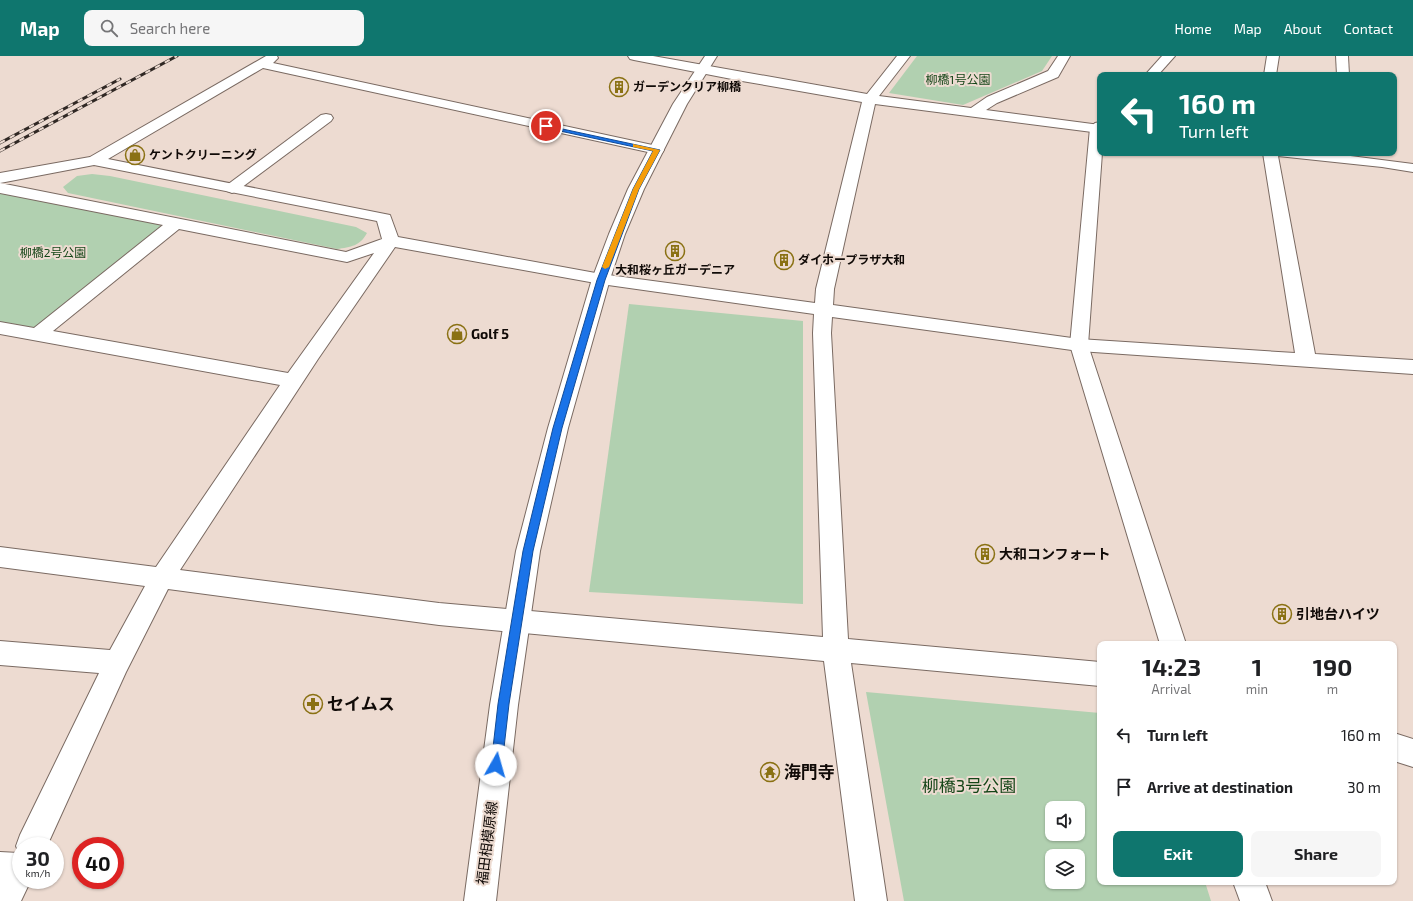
<!DOCTYPE html>
<meta charset="utf-8">
<style>
body{margin:0;font-family:"Exo 2","Noto Sans JP",sans-serif;background:#f6f6f6;color:#202124;height:100vh;display:flex;flex-direction:column;font-size:15px;white-space:nowrap}
*{box-sizing:border-box;margin:0}
p{font-size:13px;color:#757577}
.icon{flex:none;width:22px;height:22px;fill:none;stroke:currentColor;stroke-width:2;stroke-linecap:round;stroke-linejoin:round}
.map{position:relative;flex:1;overflow:hidden}
.drawer{position:absolute;left:1097px;top:585px;width:300px;height:244px;display:flex;flex-direction:column;background:#fff;border-radius:8px;box-shadow:0 1px 3px #0004}
.drawer>*{flex:none}
.banner{position:absolute;left:1097px;top:16px;width:300px;height:84px;border-radius:8px;box-shadow:0 1px 3px #0004;background:#0f766e;color:#fff;overflow:hidden}
.tools{position:absolute;left:1045px;top:745px;display:grid;gap:8px}
.tools a{display:grid;place-items:center;width:40px;height:40px;border-radius:8px;background:#fff;box-shadow:0 1px 3px #0004;font-size:20px}
.speed{position:absolute;left:12px;top:781px;display:flex;gap:8px;font-size:20px;font-weight:700;text-align:center}
.speed>*{display:grid;place-content:center;width:52px;height:52px;border-radius:50%;background:#fff;box-shadow:0 1px 3px #0004;line-height:1}
.speed small{font-size:10px;font-weight:400}
.speed .limit{border:6px solid #d22;background:#fff;color:#111}
.pin{position:absolute;display:grid;place-items:center;width:34px;height:34px;color:#fff;margin:-17px;border:2px solid #fff;border-radius:50%;box-shadow:0 1px 4px #0007}
.me{position:absolute;width:44px;margin:-22px;rotate:7deg;stroke-linejoin:round;filter:drop-shadow(0 0 3px #0008)}
.turn{display:flex;align-items:center;gap:14px;height:84px;padding:0 16px;font-size:18px}
.turn .icon{width:52px;height:52px;stroke-width:2.5}
.turn b{display:block;font-size:28px;line-height:34px}
.eta{display:flex;justify-content:space-evenly;align-items:center;height:68px;text-align:center}
.eta b{font-size:24px;font-weight:700;line-height:28px}
.primary-button{display:flex;gap:8px;margin-top:auto;padding:8px 16px}
.primary-button a{flex:1;height:46px;border-radius:8px;background:#0f766e;color:#fff;font-size:16px;font-weight:700;line-height:46px;text-align:center}
.primary-button a+a{background:#f6f6f6;color:#202124}
ul{padding:0;list-style:none}
li{display:flex;align-items:center;gap:12px;height:52px;padding:0 16px}
li div{flex:1}
li b{display:block;font-size:15px}
li em{font-style:normal}
header{display:flex;align-items:center;gap:24px;box-sizing:border-box;height:56px;padding:0 20px;background:#0f766e;color:#fff}
header strong{font-size:19px}
nav{display:flex;gap:22px;margin-inline-start:auto;font-size:14px}
.search{width:280px;height:36px;background:#f6f6f6;display:flex;align-items:center;gap:10px;box-sizing:border-box;padding:0 14px;border-radius:8px;color:#757577;font-size:15px}
.map>svg:first-child{display:block}
.green{fill:#b1d0b0;fill-rule:evenodd}
.lines{fill:none;stroke-linecap:round;stroke-linejoin:round}
.lane-casing{stroke:#7a6a62;stroke-width:2}
.street-casing{stroke:#7a6a62;stroke-width:2}
.secondary-casing{stroke:#7a6a62;stroke-width:2}
.lane{fill:#fff;fill-rule:evenodd}
.street{fill:#fff;fill-rule:evenodd}
.secondary{fill:#fff;fill-rule:evenodd}
.rail-casing{stroke:#302824;stroke-width:3}
.rail{stroke:#eddbd1;stroke-width:2;stroke-dasharray:5.5;stroke-linecap:butt}
.route{fill:#1a73e8;stroke:#114b97}
.slow{fill:#f59e0b}
.labels{text-anchor:middle;stroke-width:4;stroke-linejoin:round;paint-order:stroke}
.far-park-label{font-size:12px;fill:#144517;stroke:#eddbd1}
.far-poi-label{font-size:12px;font-weight:bold;fill:#100a07;stroke:#eddbd1;text-anchor:start}
.poi-label{font-size:14px;font-weight:bold;fill:#100a07;stroke:#eddbd1;text-anchor:start}
.street-label{font-size:14px;fill:#100a07;stroke:#eddbd1}
.near-poi-label{font-size:17px;font-weight:bold;fill:#100a07;stroke:#eddbd1;text-anchor:start}
.near-park-label{font-size:17px;fill:#144517;stroke:#eddbd1}
</style>
<header>
<strong>Map</strong>
<div class="search"><svg class="icon" aria-label="search" viewBox="0 0 24 24"><circle cx="10" cy="10" r="6"/><path d="M15 15l6 6"/></svg>Search here</div>
<nav><a>Home</a><a>Map</a><a>About</a><a>Contact</a></nav>
</header>
<div class="map">
<svg width="1413" height="845" viewBox="0 0 1413 845">
<rect width="100%" height="100%" fill="#eddbd1"/>
<g class="green">
<path d="M917 0H1052L1042 15 963 49 889 37Z"/>
<path d="M92 118 110 120 356 171 367 177C360 190 351 191 337 193L68 137 63 131 77 120Z"/>
<path d="M0 132 176 167 38 278 0 272Z"/>
<path d="M629 248 803 265V548L589 536Z"/>
<path d="M866 636 1100 657V826H1205L1211 845H904ZM1052 752H1078V778H1052ZM1052 800H1078V826H1052Z"/>
</g>
<g class="lines">
<g class="lane-casing">
<g id="lane">
<path d="M1267 0H1279L1276 19H1264Z"/>
<path d="M1336 0H1348L1349 19H1337Z"/>
<path d="M326 58 331 59 333 62 331 65 237 135 232 137 227 135 224 132 227 129 321 59Z"/>
</g>
</g>
<g class="street-casing">
<g id="street">
<path d="M266 0H277L278 2 273 7 657 90 662 91 664 94 662 97 657 98 263 12 108 103 390 159 398 181 601 218 815 247 816 233 862 46 742 25 634 4 630 3 628 0H653L867 38 897 0H910L879 40 971 52 987 41 1048 15 1058 0H1070L1058 21 997 47 986 54 1100 69V77L875 48 834 233 833 249 1079 283 1295 297 1263 97H1327L1413 108V116L1382 111 1278 100 1315 298 1413 304V318L1079 295 832 261 831 277 848 583 1100 606V630L851 607 887 845H855L824 605 439 569 168 533 126 616 47 790H21V824H31L21 845H0V796L19 797 16 790 20 779 99 617 0 609V585L110 594 145 530 0 511V491L156 511 280 329 0 278V266L34 272 163 169 0 137V127L346 196 382 183 377 165 94 109 0 127V117L90 101ZM179 173 347 206 374 197 288 317 53 275ZM395 191 601 228 814 258 813 277 823 581 439 547 180 514 318 303Z"/>
<path d="M1394 677 1413 683V711L1394 705Z"/>
<path d="M1233 826H1265L1272 845H1240Z"/>
</g>
</g>
<g class="secondary-casing">
<g id="secondary">
<path d="M705 0H717L687 48 644 133 625 178 610 223 568 372 540 495 518 649 496 845H464L490 649 516 495 548 372 592 223 609 178 628 133 673 48Z"/>
<path d="M1162 0H1175L1158 19H1145Z"/>
<path d="M1100 66V97H1102L1088 289 1186 588H1160L1070 289 1090 72 1095 67Z"/>
</g>
</g>
<use href="#lane" class="lane"/>
<use href="#street" class="street"/>
<use href="#secondary" class="secondary"/>
<g class="rail-casing">
<g id="rail">
<path d="M0 87 120 23"/>
<path d="M0 95 177 0"/>
</g>
</g>
<use href="#rail" class="rail"/>
</g>
<path class="route" d="M544 69 660 94 639 133 605 224 562 372 533 495 509 648 502 709 501 713 496 715 492 713 491 709 498 648 523 495 553 372 597 224 633 133 653 95 546 72H544Z"/>
<path class="slow" d="M633 88 660 94 639 133 609 211 605 213 602 211 633 133 653 95 633 91Z"/>
<defs>
<g id="building-ring" transform="scale(1)"><circle r="9.5" fill="#eddbd1" stroke="#8a7113" stroke-width="1.5"/><path d="M-4-6H4V6H1V3H-1V6H-4ZM-2.5-4.3h1.7v1.8h-1.7ZM.8-4.3h1.7v1.8H.8ZM-2.5-1h1.7V.8h-1.7ZM.8-1h1.7V.8H.8Z" fill="#8a7113"/></g>
<g id="shop-ring" transform="scale(1)"><circle r="9.5" fill="#eddbd1" stroke="#8a7113" stroke-width="1.5"/><path d="M-5-2.5h2.3a2.7 3.5 0 0 1 5.4 0H5L5.5 6h-11ZM-1.5-2.5h3a1.5 2.3 0 0 0-3 0Z" fill="#8a7113"/></g>
<g id="pharmacy-ring" transform="scale(1)"><circle r="9.5" fill="#eddbd1" stroke="#8a7113" stroke-width="1.5"/><path d="M-2-6h4v4h4v4h-4v4h-4v-4h-4v-4h4Z" fill="#8a7113"/></g>
<g id="temple-ring" transform="scale(1)"><circle r="9.5" fill="#eddbd1" stroke="#8a7113" stroke-width="1.5"/><path d="M0-6L5-2H3V0L6.5 2.5H4V6H1.5V3h-3V6H-4V2.5H-6.5L-3 0V-2H-5Z" fill="#8a7113"/></g>
</defs>
<g fill-rule="evenodd">
<use href="#building-ring" x="619" y="31"/>
<use href="#shop-ring" x="135" y="99"/>
<use href="#building-ring" x="675" y="195"/>
<use href="#building-ring" x="784" y="204"/>
<use href="#shop-ring" x="457" y="278"/>
<use href="#building-ring" x="985" y="498"/>
<use href="#building-ring" x="1282" y="558"/>
<use href="#pharmacy-ring" x="313" y="648"/>
<use href="#temple-ring" x="770" y="716"/>
</g>
<g class="labels">
<g class="far-park-label">
<text x="958" y="28">柳橋1号公園</text>
<text x="53" y="201">柳橋2号公園</text>
</g>
<g class="far-poi-label">
<text x="633" y="35">ガーデンクリア柳橋</text>
<text x="149" y="103">ケントクリーニング</text>
<text x="798" y="208">ダイホープラザ大和</text>
<text x="675" y="218" text-anchor="middle">大和桜ヶ丘ガーデニア</text>
</g>
<g class="poi-label">
<text x="471" y="283">Golf 5</text>
<text x="999" y="503">大和コンフォート</text>
<text x="1296" y="563">引地台ハイツ</text>
</g>
<g class="street-label">
<text transform="translate(487 787) rotate(-83)" y="5">福田相模原線</text>
</g>
<g class="near-poi-label">
<text x="327" y="654">セイムス</text>
<text x="784" y="722">海門寺</text>
</g>
<g class="near-park-label">
<text x="969" y="736">柳橋3号公園</text>
</g>
</g>
</svg>
<div class="tools">
<a><svg class="icon" aria-label="sound" viewBox="0 0 24 24"><path d="M4 9h4l5-4v14l-5-4H4zM17 9q2 3 0 6"/></svg></a>
<a><svg class="icon" aria-label="layers" viewBox="0 0 24 24"><path d="M12 4l9 5-9 5-9-5zM3 14l9 5 9-5"/></svg></a>
</div>
<div class="speed"><div>30<small>km/h</small></div><div class="limit">40</div></div>
<div class="pin" style="left:546px;top:70px;background:#d93025"><svg class="icon" aria-label="arrive" viewBox="0 0 24 24"><path d="M6 21V4h12l-3 4 3 4H6"/></svg></div>
<svg class="me" style="left:496px;top:709px" viewBox="-20 -20 40 40"><circle r="19" fill="#fff"/><path d="M0-13L10 11 0 6-10 11z" fill="#1a73e8"/></svg>
<div class="banner">
<div class="turn"><svg class="icon" aria-label="left" viewBox="0 0 24 24"><path d="M17 20v-9H6M10 6l-5 5 5 5"/></svg><div><b>160 m</b>Turn left</div></div>
</div>
<section class="drawer">
<div class="eta">
<div><b>14:23</b><p>Arrival</p></div>
<div><b>1</b><p>min</p></div>
<div><b>190</b><p>m</p></div>
</div>
<ul>
<li><svg class="icon" aria-label="left" viewBox="0 0 24 24"><path d="M17 20v-9H6M10 6l-5 5 5 5"/></svg><div><b>Turn left</b></div><em>160 m</em></li>
<li><svg class="icon" aria-label="arrive" viewBox="0 0 24 24"><path d="M6 21V4h12l-3 4 3 4H6"/></svg><div><b>Arrive at destination</b></div><em>30 m</em></li>
</ul>
<div class="primary-button"><a>Exit</a><a>Share</a></div>
</section>
</div>
